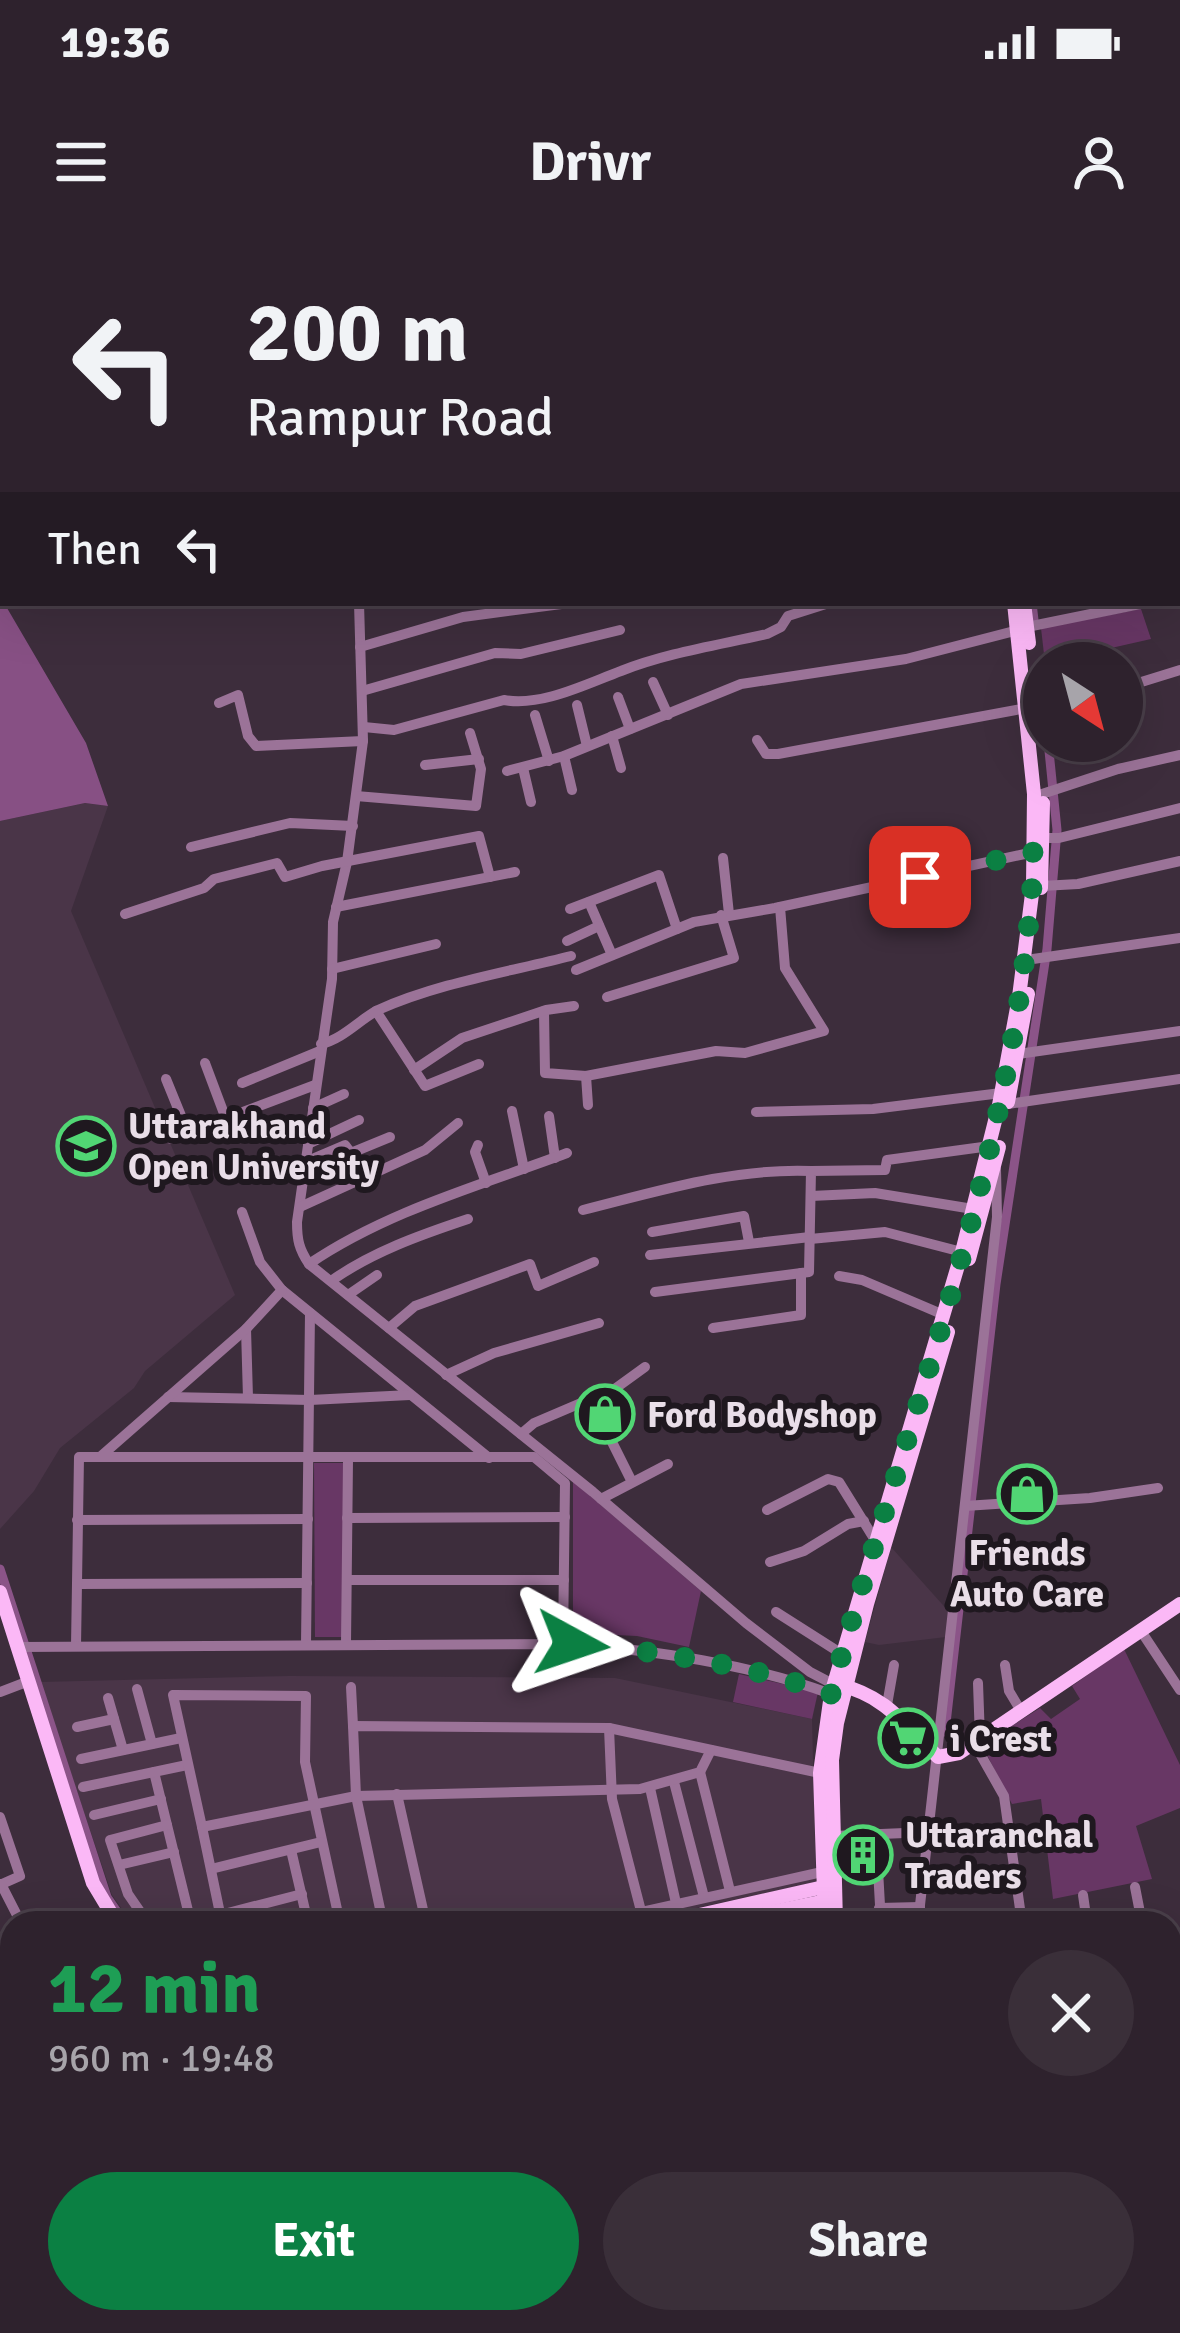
<!DOCTYPE html>
<meta charset="utf-8">
<style>
body{margin:0;font-family:Signika,sans-serif;background:#3a2f39;color:#f1f3f6;height:100vh;display:flex;flex-direction:column;font-size:45px;white-space:nowrap}
*{box-sizing:border-box;margin:0}
p{font-size:39px;color:#a7a4aa}
.icon{flex:none;width:66px;height:66px;fill:none;stroke:currentColor;stroke-width:2;stroke-linecap:round;stroke-linejoin:round}
.map{position:relative;flex:1;overflow:hidden}
.sheet{position:absolute;left:0px;top:1671px;width:1182px;height:423px;display:flex;flex-direction:column;background:#2e222d;border-radius:36px 36px 0 0;box-shadow:0 12px 48px #0002,0 0 0 3px #493f49}
.sheet>*{flex:none}
.hud{position:absolute;left:0px;top:0px;width:1182px;height:366px;box-shadow:0 12px 48px #0002,0 0 0 3px #493f49;background:#2e222d;color:#f1f3f6;overflow:hidden}
.needle{width:78px;rotate:144deg}
.tools{position:absolute;left:1023px;top:402px;display:grid;gap:24px}
.tools a{display:grid;place-items:center;width:120px;height:120px;border-radius:50%;background:#2e222d;box-shadow:0 12px 48px #0002,0 0 0 3px #493f49;font-size:60px}
.pin{position:absolute;display:grid;place-items:center;width:102px;height:102px;color:#fff;margin:-51px;border-radius:24px;box-shadow:0 6px 18px #0006}
.me{position:absolute;width:132px;margin:-66px;rotate:95deg;stroke-linejoin:round;filter:drop-shadow(0 0 9px #0008)}
.turn{display:flex;align-items:center;gap:42px;height:252px;padding:0 48px;font-size:54px}
.turn .icon{width:156px;height:156px;stroke-width:2.5}
.turn b{display:block;font-size:84px;line-height:102px}
.then{display:flex;align-items:center;height:114px;padding:0 48px;background:#0003;gap:24px;font-size:45px}
.round{display:grid;place-items:center;flex:none;width:126px;height:126px;border-radius:63px;background:#3a2f39}
.summary{display:flex;align-items:center;justify-content:space-between;height:204px;padding:0 48px}
h1{font-size:72px;font-weight:700;line-height:90px;color:#1e9e55}
.cta{display:flex;gap:24px;margin-top:auto;padding:24px 48px}
.cta a{flex:1;height:138px;border-radius:72px;background:#0b8043;color:#fff;font-size:48px;font-weight:700;line-height:138px;text-align:center}
.cta a+a{background:#3a2f39;color:#f1f3f6}
.status{display:flex;justify-content:space-between;align-items:center;height:84px;padding:0 60px;background:#2e222d;direction:ltr}
.status svg{height:33px;fill:currentColor}
header{display:flex;justify-content:space-between;align-items:center;height:156px;padding:0 48px;background:#2e222d;font-size:54px;font-weight:700}
.map>svg:first-child{display:block}
.built{fill:#4a3548}
.green{fill:#683765}
.forest{fill:#875084}
.lines{fill:none;stroke-linecap:round;stroke-linejoin:round}
.canal{stroke:#8b5488;stroke-width:9}
.minor{stroke:#9b7398;stroke-width:10}
.major{stroke:#fbb8f6;stroke-width:14}
.route{stroke:#0b8043;stroke-width:21;stroke-dasharray:0 37.8}
.labels{text-anchor:middle;stroke-width:12;stroke-linejoin:round;paint-order:stroke}
.poi-label{font-size:36px;font-weight:bold;fill:#e9dee8;stroke:#1f181f;text-anchor:start}
</style>
<div class="status"><b>19:36</b><svg viewBox="0 0 49 12"><path d="M0 12V9h3v3zM5 12V6h3v6zM10 12V3h3v9zM15 12V0h3v12zM26 1h20v11H26zM47 4h2v5h-2z"/></svg></div>
<header><svg class="icon" aria-label="menu" viewBox="0 0 24 24"><path d="M4 6h16M4 12h16M4 18h16"/></svg>Drivr<svg class="icon" aria-label="person" viewBox="0 0 24 24"><circle cx="12" cy="8" r="4"/><path d="M4 21q1-7 8-7t8 7"/></svg></header>
<div class="map">
<svg width="1180" height="2093" viewBox="0 0 1180 2093">
<rect width="100%" height="100%" fill="#3d2d3c"/>
<g class="built">
<path d="M85 563 108 566 71 671 235 1055 145 1131 134 1148 60 1208 34 1251 0 1289V581Z"/>
<path d="M891 1307 950 1373 946 1397 879 1405 865 1402Z"/>
<path d="M290 1436 615 1438 812 1479 816 1642 627 1683H132L112 1655 40 1442Z"/>
</g>
<g class="green">
<path d="M1141 369 1151 399 1045 423 1041 388Z"/>
<path d="M314 1223H344L345 1397H315Z"/>
<path d="M573 1241 701 1351 689 1407 637 1396 573 1393Z"/>
<path d="M1124 1409 1180 1525V1568L1136 1586 1152 1639 1053 1659 1041 1559 1012 1564 982 1505 1040 1468 1051 1479 1080 1459 1072 1446Z"/>
<path d="M739 1434 818 1452 812 1479 733 1462Z"/>
</g>
<path class="forest" d="M0 356 86 503 108 566 85 563 0 581Z"/>
<g class="lines">
<g class="canal">
<path d="M1032 363 1034 380"/>
<path d="M1043 448 1044 463"/>
<path d="M0 1329 107 1657 125 1683"/>
<path d="M945 1492 996 1044 1047 709 1057 590 1048 501"/>
<path d="M469 2082 475 2093"/>
</g>
<g class="minor">
<path d="M56 0 57 3"/>
<path d="M273 0 274 3"/>
<path d="M652 0 653 3"/>
<path d="M742 0V3"/>
<path d="M799 0 800 3"/>
<path d="M409 3 420 0"/>
<path d="M974 3 988 0"/>
<path d="M1139 3 1146 0"/>
<path d="M1179 40H1180"/>
<path d="M1179 155H1180"/>
<path d="M1179 240 1180 239"/>
<path d="M1179 352H1180"/>
<path d="M359 363 363 501 347 622 333 682 332 739 297 982C297 1000 299 1009 309 1024L593 1252 746 1383 810 1432 833 1444"/>
<path d="M1027 387 1145 363"/>
<path d="M360 407 463 377 569 363"/>
<path d="M653 442 668 475"/>
<path d="M1122 448 1180 430"/>
<path d="M362 451 495 413 521 414 620 390"/>
<path d="M618 457 630 489"/>
<path d="M219 463 238 455 248 496 256 506 363 501"/>
<path d="M577 465 587 506"/>
<path d="M1036 467 1044 465"/>
<path d="M535 475 549 521"/>
<path d="M364 487 394 490 504 460C541 467 586 444 621 431 666 413 719 405 767 394L781 387 788 376 829 363"/>
<path d="M612 496 621 528"/>
<path d="M757 500 766 514H778L1027 468"/>
<path d="M564 516 572 550"/>
<path d="M425 525 479 519"/>
<path d="M523 528 531 562"/>
<path d="M507 531 564 516 741 444 906 419 1018 390"/>
<path d="M1042 554 1118 529 1180 515"/>
<path d="M356 556 476 566 481 529 470 493"/>
<path d="M1044 598H1059L1180 568"/>
<path d="M191 607 290 583 353 586"/>
<path d="M723 618 729 674"/>
<path d="M1042 646 1078 644 1180 621"/>
<path d="M589 662 612 715"/>
<path d="M336 667 515 632"/>
<path d="M570 669 659 635 677 689"/>
<path d="M125 674 204 648 214 639 277 623 285 637 322 626 479 596 490 637"/>
<path d="M567 701 599 686"/>
<path d="M1033 719 1180 698"/>
<path d="M332 729 436 704"/>
<path d="M576 730 694 682 775 668 1034 612"/>
<path d="M607 757 734 718 721 675"/>
<path d="M376 771 425 846 479 824"/>
<path d="M544 771 545 833 586 836 716 811 745 813 824 791 785 728 780 667"/>
<path d="M321 804C343 799 359 780 378 770 438 743 508 732 571 716"/>
<path d="M1018 814 1180 791"/>
<path d="M205 823 226 879"/>
<path d="M414 830 462 798 546 770 574 766"/>
<path d="M586 836 588 865"/>
<path d="M166 839 188 893"/>
<path d="M242 843 320 811"/>
<path d="M1008 864 1180 839"/>
<path d="M313 868 344 854"/>
<path d="M512 871 524 929"/>
<path d="M756 872 873 869 1001 853"/>
<path d="M549 876 555 918"/>
<path d="M171 899 315 845"/>
<path d="M308 904 359 880"/>
<path d="M478 905 475 912 486 943"/>
<path d="M305 922 345 905 351 913 390 897"/>
<path d="M811 956 875 953 973 969"/>
<path d="M300 967 425 910 458 883"/>
<path d="M583 970C659 951 732 928 811 931"/>
<path d="M242 972 260 1022 282 1050 489 1218"/>
<path d="M652 992 744 976 749 1002"/>
<path d="M810 999 885 992 962 1012"/>
<path d="M650 1015 810 997"/>
<path d="M309 1024C387 971 479 946 567 913"/>
<path d="M839 1036 862 1040 944 1075"/>
<path d="M331 1041C372 1012 420 995 468 979"/>
<path d="M655 1052 809 1032 811 931 885 930 887 920 990 906"/>
<path d="M348 1055 377 1035"/>
<path d="M389 1088 415 1066 530 1024 538 1046 594 1022"/>
<path d="M713 1088 801 1075V1033"/>
<path d="M246 1089 248 1158"/>
<path d="M446 1135 494 1113 599 1083"/>
<path d="M168 1157 310 1160 410 1155"/>
<path d="M521 1194 534 1183 616 1148 645 1127"/>
<path d="M610 1198 632 1242"/>
<path d="M100 1217 246 1089 282 1050"/>
<path d="M601 1259 668 1224"/>
<path d="M965 1266 1090 1258 1158 1248"/>
<path d="M767 1270 828 1239 839 1242 875 1300"/>
<path d="M347 1278 565 1277"/>
<path d="M77 1280 308 1279"/>
<path d="M770 1322 804 1311 848 1284 864 1281"/>
<path d="M347 1340H564"/>
<path d="M78 1344 307 1343"/>
<path d="M776 1372 842 1414"/>
<path d="M1141 1391 1180 1450"/>
<path d="M306 1404 310 1073"/>
<path d="M346 1404 348 1220"/>
<path d="M76 1406 79 1217H534L565 1243 563 1404"/>
<path d="M18 1407 572 1404C659 1411 749 1424 831 1454"/>
<path d="M1005 1425 1009 1451 1021 1471"/>
<path d="M978 1443 980 1499"/>
<path d="M351 1447 353 1486"/>
<path d="M137 1449 152 1504"/>
<path d="M0 1452 29 1441"/>
<path d="M108 1458 123 1510"/>
<path d="M887 1465 894 1425"/>
<path d="M77 1487 114 1479"/>
<path d="M609 1488 612 1559 641 1671"/>
<path d="M974 1503 1004 1556 1022 1683"/>
<path d="M81 1519 181 1498"/>
<path d="M154 1532 191 1683"/>
<path d="M700 1532 730 1651"/>
<path d="M674 1542 704 1657"/>
<path d="M83 1547 187 1525"/>
<path d="M650 1548 676 1663"/>
<path d="M397 1554 426 1683"/>
<path d="M94 1575 161 1559"/>
<path d="M0 1577 20 1636 2 1644"/>
<path d="M202 1587 173 1455 306 1456 305 1522 340 1683"/>
<path d="M876 1594 881 1683"/>
<path d="M833 1596 929 1592"/>
<path d="M291 1610 308 1683"/>
<path d="M119 1625 174 1612"/>
<path d="M211 1629 321 1602"/>
<path d="M1 1644 21 1683"/>
<path d="M1135 1647 1142 1683"/>
<path d="M1083 1655 1087 1683"/>
<path d="M879 1668 920 1667"/>
<path d="M220 1675 302 1654"/>
<path d="M148 1683 128 1654 110 1600 167 1585"/>
<path d="M222 1683 202 1587 356 1556 640 1549 700 1532 711 1510"/>
<path d="M281 1683 307 1677"/>
<path d="M383 1683 356 1556 353 1486 609 1488 820 1533"/>
<path d="M592 1683 822 1632"/>
<path d="M918 1683 997 977 996 929"/>
<path d="M1170 1695 1180 1718"/>
<path d="M0 1720 12 1715"/>
<path d="M0 1772 12 1767"/>
<path d="M1170 1801 1180 1798"/>
<path d="M1170 1813 1180 1863"/>
<path d="M0 1826 12 1823"/>
<path d="M0 1941 12 1937"/>
<path d="M0 1997 12 1993"/>
<path d="M1170 2019 1180 2047"/>
<path d="M0 2061 12 2057"/>
<path d="M462 2082 468 2093"/>
<path d="M915 2082 917 2093"/>
<path d="M1114 2082 1117 2093"/>
<path d="M1080 2091 1081 2093"/>
<path d="M67 2093 110 2085"/>
<path d="M192 2093 220 2082"/>
<path d="M254 2093 270 2082"/>
<path d="M876 2093 877 2082"/>
<path d="M886 2093 897 2082"/>
<path d="M998 2093 1030 2088"/>
</g>
<g class="major">
<path d="M955 0V3"/>
<path d="M965 0V3"/>
<path d="M1024 363 1029 403"/>
<path d="M1041 648 1043 563"/>
<path d="M1008 862 1028 754"/>
<path d="M969 1019 999 907"/>
<path d="M0 1352 93 1643 117 1683"/>
<path d="M838 1445C884 1454 905 1485 938 1517L959 1513 974 1503 1180 1364"/>
<path d="M664 1683 828 1646"/>
<path d="M720 1683 830 1660"/>
<path d="M825 1683 820 1533 831 1454 962 1012 999 865 1019 757 1033 646 1034 554 1014 363"/>
<path d="M836 1683 832 1520 837 1483 867 1364 948 1092"/>
<path d="M852 2082 853 2093"/>
<path d="M309 2093 312 2082"/>
<path d="M328 2093 330 2082"/>
</g>
</g>
<g class="lines">
<path class="route" d="M572 1404C659 1411 749 1425 831 1454 906 1177 1021 902 1034 612L920 637"/>
</g>
<defs>
<g id="university-ring" transform="scale(3)"><circle r="9.5" fill="#1f181f" stroke="#51d674" stroke-width="1.5"/><path d="M0-5L7-2L0 1L-7-2ZM-4 1L0 2.5L4 1V4Q0 6-4 4Z" fill="#51d674"/></g>
<g id="shop-ring" transform="scale(3)"><circle r="9.5" fill="#1f181f" stroke="#51d674" stroke-width="1.5"/><path d="M-5-2.5h2.3a2.7 3.5 0 0 1 5.4 0H5L5.5 6h-11ZM-1.5-2.5h3a1.5 2.3 0 0 0-3 0Z" fill="#51d674"/></g>
<g id="supermarket-ring" transform="scale(3)"><circle r="9.5" fill="#1f181f" stroke="#51d674" stroke-width="1.5"/><path d="M-6-5.5h2.5l.6 2H6L4.5 2H-2.5L-4.4-4H-6ZM-1.5 3.2a1.3 1.3 0 1 0 .1 0ZM3 3.2a1.3 1.3 0 1 0 .1 0Z" fill="#51d674"/></g>
<g id="building-ring" transform="scale(3)"><circle r="9.5" fill="#1f181f" stroke="#51d674" stroke-width="1.5"/><path d="M-4-6H4V6H1V3H-1V6H-4ZM-2.5-4.3h1.7v1.8h-1.7ZM.8-4.3h1.7v1.8H.8ZM-2.5-1h1.7V.8h-1.7ZM.8-1h1.7V.8H.8Z" fill="#51d674"/></g>
</defs>
<g fill-rule="evenodd">
<use href="#university-ring" x="86" y="906"/>
<use href="#shop-ring" x="605" y="1174"/>
<use href="#shop-ring" x="1027" y="1254"/>
<use href="#supermarket-ring" x="908" y="1498"/>
<use href="#building-ring" x="863" y="1615"/>
</g>
<g class="labels">
<g class="poi-label">
<text x="128" y="898">Uttarakhand<tspan x="128" dy="41">Open University</tspan></text>
<text x="647" y="1187">Ford Bodyshop</text>
<text x="1027" y="1325" text-anchor="middle">Friends<tspan x="1027" dy="41">Auto Care</tspan></text>
<text x="950" y="1511">i Crest</text>
<text x="905" y="1607">Uttaranchal<tspan x="905" dy="41">Traders</tspan></text>
</g>
</g>
</svg>
<div class="tools">
<a><svg class="needle" viewBox="-14 -14 28 28"><path d="M0-13l5 13h-10z" fill="#e53935"/><path d="M0 13l5-13h-10z" fill="#a7a4aa"/></svg></a>
</div>
<div class="pin" style="left:920px;top:637px;background:#d93025"><svg class="icon" aria-label="arrive" viewBox="0 0 24 24"><path d="M6 21V4h12l-3 4 3 4H6"/></svg></div>
<svg class="me" style="left:572px;top:1404px" viewBox="-20 -20 40 40"><path d="M0-17L14 15 0 8-14 15z" fill="#0b8043" stroke="#fff" stroke-width="4"/></svg>
<div class="hud">
<div class="turn"><svg class="icon" aria-label="left" viewBox="0 0 24 24"><path d="M17 20v-9H6M10 6l-5 5 5 5"/></svg><div><b>200 m</b>Rampur Road</div></div>
<div class="then">Then<svg class="icon" aria-label="left" viewBox="0 0 24 24"><path d="M17 20v-9H6M10 6l-5 5 5 5"/></svg></div>
</div>
<section class="sheet">
<div class="summary"><div><h1>12 min</h1><p>960 m · 19:48</p></div><a class="round"><svg class="icon" aria-label="close" viewBox="0 0 24 24"><path d="M6 6l12 12M18 6L6 18"/></svg></a></div>
<div class="cta"><a>Exit</a><a>Share</a></div>
</section>
</div>
